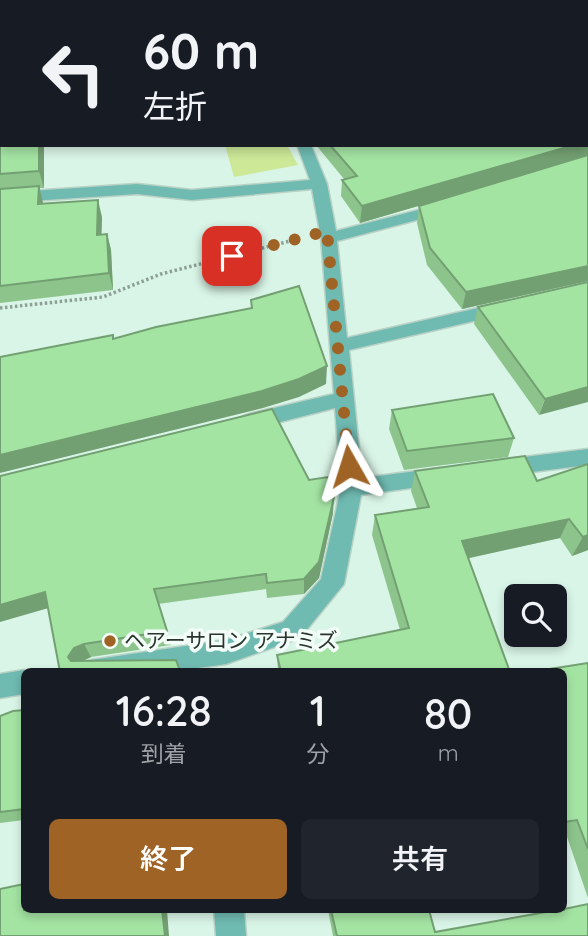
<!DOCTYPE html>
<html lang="ja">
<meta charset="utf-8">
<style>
body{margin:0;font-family:Quicksand,"Noto Sans JP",sans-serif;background:#20242c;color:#f1f3f6;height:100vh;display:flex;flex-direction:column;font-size:26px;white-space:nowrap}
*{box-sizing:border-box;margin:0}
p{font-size:23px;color:#9ea1a6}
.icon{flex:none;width:38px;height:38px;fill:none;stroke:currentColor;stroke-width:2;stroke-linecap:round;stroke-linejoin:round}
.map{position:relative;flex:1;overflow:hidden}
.drawer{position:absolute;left:21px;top:668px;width:546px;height:245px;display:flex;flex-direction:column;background:#171b24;border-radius:10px;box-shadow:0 4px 10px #0003}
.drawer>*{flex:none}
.banner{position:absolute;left:0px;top:0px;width:588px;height:147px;box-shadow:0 4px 10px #0003;background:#171b24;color:#f1f3f6;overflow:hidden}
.controls{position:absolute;left:504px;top:584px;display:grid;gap:14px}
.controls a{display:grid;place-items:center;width:63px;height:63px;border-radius:10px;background:#171b24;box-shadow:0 4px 10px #0003;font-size:35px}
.pin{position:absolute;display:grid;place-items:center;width:60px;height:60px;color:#fff;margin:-30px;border-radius:14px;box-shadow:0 4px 10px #0006}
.me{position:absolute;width:77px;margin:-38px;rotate:354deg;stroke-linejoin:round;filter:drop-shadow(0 0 5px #0008)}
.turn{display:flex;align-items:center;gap:24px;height:147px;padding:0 28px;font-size:32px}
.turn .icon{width:91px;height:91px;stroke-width:2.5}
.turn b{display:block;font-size:49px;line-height:60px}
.eta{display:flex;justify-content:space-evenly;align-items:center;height:119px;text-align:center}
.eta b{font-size:42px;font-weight:600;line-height:49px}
.primary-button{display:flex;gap:14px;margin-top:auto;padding:14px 28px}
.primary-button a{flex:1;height:80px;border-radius:10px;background:#9f6326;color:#fff;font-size:28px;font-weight:600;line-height:80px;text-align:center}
.primary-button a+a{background:#20242c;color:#f1f3f6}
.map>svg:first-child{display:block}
.green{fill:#cde998}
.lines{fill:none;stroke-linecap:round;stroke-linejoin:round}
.minor-casing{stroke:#bad2c6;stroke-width:3}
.path{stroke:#8ca096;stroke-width:3.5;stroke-dasharray:2.5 2.5;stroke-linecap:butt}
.minor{fill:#6fbab1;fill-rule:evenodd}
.wall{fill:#8dc48c}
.shaded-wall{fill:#73a072}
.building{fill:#a4e4a3;stroke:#73a072;stroke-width:2}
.route{stroke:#9f6326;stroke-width:12;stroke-dasharray:0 21.6}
.poi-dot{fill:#9f6326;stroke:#f3fef8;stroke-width:2.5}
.labels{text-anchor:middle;stroke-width:7;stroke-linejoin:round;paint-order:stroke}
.poi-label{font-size:21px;fill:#2a342f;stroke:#f3fef8;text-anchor:start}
</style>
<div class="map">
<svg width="588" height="936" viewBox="0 0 588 936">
<rect width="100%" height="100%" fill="#d9f5e7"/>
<path class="green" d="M225 145H287L298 165 234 177Z"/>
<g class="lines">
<g class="minor-casing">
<g id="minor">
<path d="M297 145H311L327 184 336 231 446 203 454 208 451 211 337 241 347 338 504 302 513 308 504 314 349 350 362 478 440 468 447 470 451 476 447 482 440 484 361 495 344 584 300 638 226 664 170 672H78L82 664 91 660 226 640 283 622 321 579 341 488 335 408 249 430 242 427 239 422 242 417 249 414 334 394 321 238 312 189 192 200 137 194 0 203V193L137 184 192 190 310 180Z"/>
<path d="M588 449V465L500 476 493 474 490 468 493 462 500 460Z"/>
<path d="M24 670 30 672H24V694L0 698V674Z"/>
<path d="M214 910H244L246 936H216Z"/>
</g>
</g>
<path class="path" d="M0 308 103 297 161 274 298 239"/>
<use href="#minor" class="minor"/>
</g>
<g class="wall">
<path d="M0 0H588V68L586 67V2H2V145H44V188H39L43 204 102 217 101 234H107L111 250 113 290 0 303Z"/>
<path d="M588 76V281L462 309 427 265 417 223 419 206 491 185 360 223 341 196 342 180 344 179 316 145H586Z"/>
<path d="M588 282 539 415 474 324 478 307Z"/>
<path d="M392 410 514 438 508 457 404 470 389 429Z"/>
<path d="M588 464V550L572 556 560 538 468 558 510 672H278L277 655 400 630 372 535 375 515 417 508 411 491 415 471 537 481Z"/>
<path d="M309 480 333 513 319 578 304 594 267 598 266 589 158 604 171 645 91 657 82 661 188 672H60L48 608Z"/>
<path d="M588 662V898L565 831H564V672Z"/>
<path d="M24 710V820L0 823V716Z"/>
<path d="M328 910H429L435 932 588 936H333Z"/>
</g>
<g class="shaded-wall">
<path d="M588 141V156L360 223 362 206 574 145H586V142Z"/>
<path d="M39 145H44V188L39 171Z"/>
<path d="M39 186 43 203V221L38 204Z"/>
<path d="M98 200 102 217 101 252 97 235Z"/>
<path d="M107 234 111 250 113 290 109 273Z"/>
<path d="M588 266V281L462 309 466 292Z"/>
<path d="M327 366 326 384 299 397 263 408 0 473V455Z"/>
<path d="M588 387V402L539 415 545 399Z"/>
<path d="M334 497 333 513 319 578 304 594V579Z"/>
<path d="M569 519 560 538 456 561 462 541Z"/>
<path d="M588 535V550L572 556 583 537Z"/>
<path d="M45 592 52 607 0 622V605Z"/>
<path d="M84 644 91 657 81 662 76 671 68 657 74 648Z"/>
<path d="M162 910H167L169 936H165Z"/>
</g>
<g class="building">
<path d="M0 0H588V49L586 48V2H2V145H39V171L0 174Z"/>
<path d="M586 76H588V141L586 142Z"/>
<path d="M330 145H574L362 206 342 180 357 176Z"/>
<path d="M588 155V266L466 292 430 248 419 206Z"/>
<path d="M39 186 38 204 98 200 97 235 107 234 109 273 0 286V189Z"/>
<path d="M588 282V387L545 399 478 307Z"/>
<path d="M299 286 327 366 299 379 262 391 0 455V357L113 335V339L156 327 252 308 251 300Z"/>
<path d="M493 394 514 438 407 451 392 410Z"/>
<path d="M272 409 309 480 328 477 334 497 319 562 304 579 267 583 266 574 154 589 167 631 84 644 74 648 68 657 71 661 176 660 180 671 188 669V672H60L45 592 0 605V476Z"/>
<path d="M525 456 537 481 588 464V535L583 537 569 519 462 541 510 672H281L277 655 409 628 375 515 429 507 415 471Z"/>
<path d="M588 663V849L577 820 564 822V672H530Z"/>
<path d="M24 710V809L0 812V716L13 711Z"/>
<path d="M24 884V910H162L165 936H0V889Z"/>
<path d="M588 904V936H337L331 910H429L435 932 557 910H564V909Z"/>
</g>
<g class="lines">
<path class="route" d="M232 256 327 231 349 466"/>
</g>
<circle class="poi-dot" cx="110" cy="641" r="7"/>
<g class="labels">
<g class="poi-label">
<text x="124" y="648">ヘアーサロン アナミズ</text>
</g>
</g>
</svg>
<div class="controls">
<a><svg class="icon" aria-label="search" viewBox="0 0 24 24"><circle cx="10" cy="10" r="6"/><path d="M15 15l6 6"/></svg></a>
</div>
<div class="pin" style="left:232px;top:256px;background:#d93025"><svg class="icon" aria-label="arrive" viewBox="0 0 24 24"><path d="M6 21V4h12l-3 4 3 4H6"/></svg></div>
<svg class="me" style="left:349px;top:466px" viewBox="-20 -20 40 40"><path d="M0-17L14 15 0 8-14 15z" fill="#9f6326" stroke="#fff" stroke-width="4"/></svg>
<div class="banner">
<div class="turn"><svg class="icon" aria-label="left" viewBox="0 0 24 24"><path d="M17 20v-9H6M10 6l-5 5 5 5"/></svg><div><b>60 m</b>左折</div></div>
</div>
<section class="drawer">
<div class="eta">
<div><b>16:28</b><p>到着</p></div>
<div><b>1</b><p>分</p></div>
<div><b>80</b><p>m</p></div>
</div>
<div class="primary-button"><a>終了</a><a>共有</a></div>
</section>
</div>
